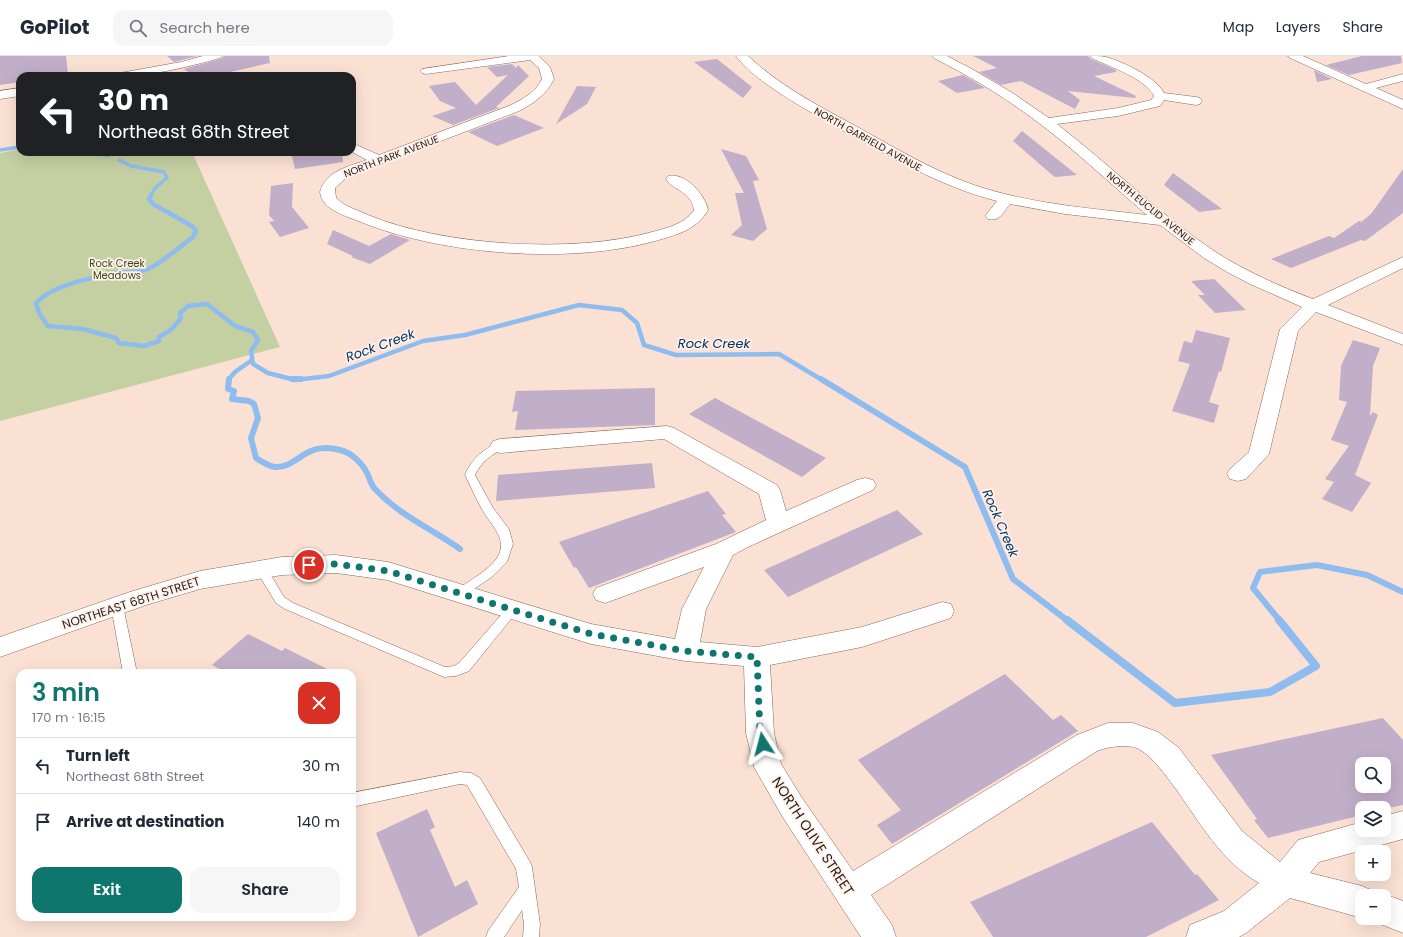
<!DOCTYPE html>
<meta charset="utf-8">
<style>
body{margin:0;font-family:Poppins,sans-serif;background:#f6f6f7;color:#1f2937;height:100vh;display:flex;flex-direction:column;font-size:15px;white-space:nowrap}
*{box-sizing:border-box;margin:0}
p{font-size:13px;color:#747a83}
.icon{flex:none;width:22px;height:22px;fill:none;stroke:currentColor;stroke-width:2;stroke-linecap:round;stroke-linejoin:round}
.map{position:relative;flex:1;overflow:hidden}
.drawer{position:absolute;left:16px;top:613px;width:340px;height:252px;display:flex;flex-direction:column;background:#fff;border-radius:12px;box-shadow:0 4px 16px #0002}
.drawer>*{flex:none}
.top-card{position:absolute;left:16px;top:16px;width:340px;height:84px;border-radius:12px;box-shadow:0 4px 16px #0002;background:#202124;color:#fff;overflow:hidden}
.fabs{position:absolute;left:1355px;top:701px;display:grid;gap:8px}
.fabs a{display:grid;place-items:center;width:36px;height:36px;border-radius:8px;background:#fff;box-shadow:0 4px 16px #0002;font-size:20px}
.pin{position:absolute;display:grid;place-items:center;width:34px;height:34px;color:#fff;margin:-17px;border:2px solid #fff;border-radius:50%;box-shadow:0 1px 4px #0007}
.me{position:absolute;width:44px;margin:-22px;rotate:351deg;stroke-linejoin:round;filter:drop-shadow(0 0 3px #0008)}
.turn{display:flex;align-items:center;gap:14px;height:84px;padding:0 16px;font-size:18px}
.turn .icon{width:52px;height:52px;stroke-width:2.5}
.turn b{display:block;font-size:28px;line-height:34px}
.round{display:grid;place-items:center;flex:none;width:42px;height:42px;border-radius:12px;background:#f6f6f7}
.head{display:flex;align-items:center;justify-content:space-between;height:68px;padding:0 16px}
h1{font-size:24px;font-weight:600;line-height:30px;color:#0f766e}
.button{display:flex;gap:8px;margin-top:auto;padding:8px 16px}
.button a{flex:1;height:46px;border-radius:12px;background:#0f766e;color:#fff;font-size:16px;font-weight:600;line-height:46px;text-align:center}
.button a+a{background:#f6f6f7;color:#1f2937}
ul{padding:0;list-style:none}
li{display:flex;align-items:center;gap:12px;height:56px;padding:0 16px;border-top:1px solid #e0e1e3}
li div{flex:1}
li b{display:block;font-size:15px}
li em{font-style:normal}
header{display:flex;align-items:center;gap:24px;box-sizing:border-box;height:56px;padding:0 20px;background:#fff;border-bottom:1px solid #e0e1e3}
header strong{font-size:19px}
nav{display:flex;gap:22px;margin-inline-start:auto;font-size:14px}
.search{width:280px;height:36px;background:#f6f6f7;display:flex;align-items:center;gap:10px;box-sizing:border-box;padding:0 14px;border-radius:12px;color:#747a83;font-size:15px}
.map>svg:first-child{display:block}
.green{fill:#c4cfa2}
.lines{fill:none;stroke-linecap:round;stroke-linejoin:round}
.stream-far3{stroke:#8fbcef;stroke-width:3.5}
.stream-far2{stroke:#8fbcef;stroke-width:4.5}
.stream-far1{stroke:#8fbcef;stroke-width:6}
.stream{stroke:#8fbcef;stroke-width:8}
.building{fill:#c1aec8;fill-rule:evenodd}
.lane-casing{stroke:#84685a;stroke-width:1}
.street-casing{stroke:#84685a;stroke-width:1}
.lane{fill:#fff;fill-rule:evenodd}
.street{fill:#fff;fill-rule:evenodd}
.route{stroke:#0f766e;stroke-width:7;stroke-dasharray:0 12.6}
.labels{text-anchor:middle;stroke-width:3.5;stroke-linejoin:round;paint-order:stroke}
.far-street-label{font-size:10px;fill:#271c16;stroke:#fef1eb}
.far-park-label{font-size:10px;fill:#3b4415;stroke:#fef1eb}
.street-label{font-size:12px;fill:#271c16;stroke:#fef1eb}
.water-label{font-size:13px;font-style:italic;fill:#043764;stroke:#fef1eb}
.near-street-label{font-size:14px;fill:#271c16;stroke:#fef1eb}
</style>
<header>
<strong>GoPilot</strong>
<div class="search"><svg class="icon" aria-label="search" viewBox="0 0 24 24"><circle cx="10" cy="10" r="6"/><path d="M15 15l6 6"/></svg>Search here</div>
<nav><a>Map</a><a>Layers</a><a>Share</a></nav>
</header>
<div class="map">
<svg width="1403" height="881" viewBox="0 0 1403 881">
<rect width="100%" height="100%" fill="#fbe1d4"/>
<path class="green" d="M20 93V96H192L280 291 0 365V97Z"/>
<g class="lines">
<g class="stream-far3">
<path d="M0 94 20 91"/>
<path d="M95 96 108 100"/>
<path d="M119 104 131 110 164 116 167 122 155 132 150 141"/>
</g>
<g class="stream-far2">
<path d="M151 140 149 143 153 148 192 170 196 175 193 181C181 190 160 208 148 213 138 218 126 215 115 217 92 222 52 229 36 247L39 257 48 270 83 273 116 282 119 287 144 290 159 285V281L172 273 181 262 180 257 188 250 207 248 235 270 253 276 258 284 251 295 253 308 268 317 295 324 329 320 423 285 465 279 579 249 622 254 637 267 644 289 676 299 779 298 822 324"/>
<path d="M228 324 235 316 252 304"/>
</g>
<g class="stream-far1">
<path d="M229 323 228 333 234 335 232 343 249 345 254 348 258 362 251 382 256 402C262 406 268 410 275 411 297 413 305 384 340 394 352 397 362 407 367 417 370 423 371 429 375 433 399 459 432 473 460 493"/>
<path d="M292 323H301"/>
<path d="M821 323 965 411 1013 523 1068 565"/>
<path d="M1280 565 1253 532 1260 516 1317 509 1367 519 1403 536"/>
</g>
<path class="stream" d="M1067 564 1175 647 1270 636 1316 610 1279 564"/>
</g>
<g class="building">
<path d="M0 0H66L68 18 54 20H20V26L0 29Z"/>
<path d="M167 0H197L174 6Z"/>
<path d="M224 0H269L270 7 212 20H194L184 13 220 3Z"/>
<path d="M973 0H1088L1091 3 1116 14V16L1094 20 1136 40 1135 42 1068 35 1080 44 1075 53 1021 25 1001 29 979 16 997 12Z"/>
<path d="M1362 0H1401L1402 7 1349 19 1326 9Z"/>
<path d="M717 3 752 31 743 42 694 6Z"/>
<path d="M512 8 516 12 518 9 529 20 496 51 499 52 453 69 432 60 456 52 440 45 429 30 455 26 476 49 508 19 497 21 487 11Z"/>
<path d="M1314 14 1332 23 1317 26Z"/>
<path d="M963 19 970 23 985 32 957 37 938 25Z"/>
<path d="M577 30 596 31 587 48 556 68Z"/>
<path d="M514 59 544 72 497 90 468 76Z"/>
<path d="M1022 75 1077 119 1055 121 1051 118 1013 85Z"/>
<path d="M721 93 746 100 759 124 753 125 767 173 753 185 731 179 742 169 735 137H744Z"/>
<path d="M291 96H342L343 106 295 113Z"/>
<path d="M1403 113V157L1365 185 1361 184 1291 212 1271 203 1329 180 1334 182 1359 165 1361 166 1371 158Z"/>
<path d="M1173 117 1222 153 1199 156 1164 129Z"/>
<path d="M293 127 292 151 309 172 280 181 269 166 274 165 269 159 271 130Z"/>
<path d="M333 174 369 190 391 178 410 184 370 208 351 201 353 200 327 188Z"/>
<path d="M1214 223 1246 254 1215 257 1198 239H1205L1191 225Z"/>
<path d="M1196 274 1230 282 1221 316 1219 315 1209 346 1219 349 1214 367 1172 355 1190 308 1178 305 1184 285 1192 287Z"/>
<path d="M1353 284 1380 292 1373 310 1370 360 1373 356 1378 359 1355 419 1371 427 1352 456 1322 443 1334 426 1325 423 1349 390 1331 384 1347 346 1339 344 1341 310Z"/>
<path d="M655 332V369L515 374 518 355 512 356 516 335Z"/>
<path d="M715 342 826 402 802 421 689 358Z"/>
<path d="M652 407 655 432 496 445 498 419Z"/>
<path d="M708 435 726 458 722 459 736 476 589 532 576 511 574 512 559 486Z"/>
<path d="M897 454 923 478 788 541 764 514Z"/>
<path d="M248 578 282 595 285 592 335 617H227L212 609Z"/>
<path d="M1005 618 1053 664 1061 659 1078 675 892 788 877 769 901 754 858 704Z"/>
<path d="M1383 662 1403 684V749L1384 753V752H1362V759L1268 782 1254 764 1257 763 1211 699ZM1362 708H1384V730H1362Z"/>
<path d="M427 753 435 771 430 774 455 831 467 824 478 848 418 881 376 777Z"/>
<path d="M1152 766 1195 819 1197 818 1219 844 1146 881H993L970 846Z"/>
</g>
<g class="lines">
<g class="lane-casing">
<g id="lane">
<path d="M500 387 504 388 505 390 504 392C491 399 481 406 475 419L493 452 509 473 513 488 507 506 493 520 464 540 460 542 456 540 454 537 456 534C469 525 488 515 497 502 509 484 491 469 483 455 476 443 471 431 465 419 471 404 484 391 500 387Z"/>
<path d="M262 510 266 511 284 541 293 547 445 611 454 610 459 607 509 550 513 548 517 550 519 553 469 615 456 620 444 621 285 553 276 547 256 514 258 511Z"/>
<path d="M117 545 121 547 123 550 137 617H123L111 550 113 547Z"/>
<path d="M460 716 471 717 480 722 530 806 532 811 540 868 539 881H523L524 868 522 854 504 881H486L488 875 519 831 516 813 467 729 460 728 352 751V737Z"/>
</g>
</g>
<g class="street-casing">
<g id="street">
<path d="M203 0H222L220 2C184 12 152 20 114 20L116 18 120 17 181 6Z"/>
<path d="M509 0H539L550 11 554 23C546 39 534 47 519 55L347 121 335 132 336 142C345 151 358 154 368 159 443 190 574 198 652 176 667 172 685 168 694 154 690 134 675 136 666 123L668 120C685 116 705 138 708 154 697 174 676 179 655 185 570 209 438 199 356 164 343 159 322 153 320 136 325 115 350 110 367 104L352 96V87L379 99 511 49C523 43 536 36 542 23L539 12 530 4 426 18 422 17 420 15 422 13Z"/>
<path d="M736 0H748C779 29 815 48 852 68 892 90 931 114 974 129 1030 148 1089 152 1147 159 1107 125 1070 89 1028 59 998 37 967 19 934 2L932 0H947L970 12 1011 36 1049 62 1118 52 1151 44 1154 40C1145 22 1110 11 1092 2L1090 0C1095 0 1102 0 1106 1 1123 6 1156 21 1164 37L1196 41 1200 42 1202 45 1200 48 1196 49 1164 44 1160 50 1118 60 1057 68C1110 109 1158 157 1214 195 1245 215 1279 230 1313 243L1403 201V212L1328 249 1403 278V289L1316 256 1298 275 1269 398 1246 423 1238 425 1230 423 1227 418 1230 413 1249 396 1280 273 1302 251 1250 228 1227 216 1204 202 1160 169 1065 158 1010 148C1003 156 1000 166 988 163L985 160 997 145C938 130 888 99 835 70 807 54 755 26 736 0Z"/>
<path d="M1288 0H1303L1366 28 1403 18V25L1376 32 1403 44V53L1290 2Z"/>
<path d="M20 32V40L0 43V35Z"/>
<path d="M667 370 674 372 777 429 780 434 786 455 857 424 865 422 873 424 876 429 873 434 748 491 733 499 706 553 700 586 757 591 862 571 942 546 951 548 954 555 951 562 862 591 770 609 774 677 781 708 802 742 853 815 1077 679 1108 667H1133L1158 676 1179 692 1242 775 1280 806 1298 784 1362 766V774H1384V760L1403 755V783L1319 806 1310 817 1362 830 1373 835 1375 840H1362V862L1290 842 1246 877 1239 881H1186L1190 869 1224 855 1259 827C1222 806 1200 767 1176 733 1165 719 1155 703 1139 693 1128 687 1107 691 1097 695L871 839 892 869 896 881H861L782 760 754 711 746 677 744 610 685 605 591 588 387 524 336 517 282 519 200 533 146 549 0 601V581L130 536 200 515 282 501 336 499 388 506 591 568 675 583 682 553 704 511 605 547 596 544 593 538 596 532 716 488 766 464 759 438 664 383 500 397 493 395 490 390 493 385 500 383Z"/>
<path d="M1384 838 1403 845V877L1373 865 1371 862H1384V840H1380Z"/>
</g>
</g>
<use href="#lane" class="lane"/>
<use href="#street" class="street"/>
</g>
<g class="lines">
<path class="route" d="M309 509 336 508 388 515 591 578 685 595 757 601 760 677 763 688"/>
</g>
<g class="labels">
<g class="far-street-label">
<text transform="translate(868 83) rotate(29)" y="4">NORTH GARFIELD AVENUE</text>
<text transform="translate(391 100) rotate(-21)" y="4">NORTH PARK AVENUE</text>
<text transform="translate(1151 152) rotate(39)" y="4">NORTH EUCLID AVENUE</text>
</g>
<g class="far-park-label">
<text x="117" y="211">Rock Creek<tspan x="117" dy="12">Meadows</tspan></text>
</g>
<g class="street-label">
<text transform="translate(131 547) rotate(-18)" y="4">NORTHEAST 68TH STREET</text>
</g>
<g class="water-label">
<text x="714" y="292">Rock Creek</text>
<text transform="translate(380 289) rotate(-20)" y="5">Rock Creek</text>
<text transform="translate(1001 467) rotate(67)" y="5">Rock Creek</text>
</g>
<g class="near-street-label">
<text transform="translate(813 780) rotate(57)" y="5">NORTH OLIVE STREET</text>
</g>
</g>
</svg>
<div class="fabs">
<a><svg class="icon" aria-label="search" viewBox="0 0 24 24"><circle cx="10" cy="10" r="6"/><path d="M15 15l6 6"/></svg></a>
<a><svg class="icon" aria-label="layers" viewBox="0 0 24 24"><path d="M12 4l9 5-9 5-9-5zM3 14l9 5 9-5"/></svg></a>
<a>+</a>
<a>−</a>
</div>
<div class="pin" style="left:309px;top:509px;background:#d93025"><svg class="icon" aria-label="arrive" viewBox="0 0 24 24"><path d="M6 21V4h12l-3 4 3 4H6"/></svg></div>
<svg class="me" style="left:763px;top:688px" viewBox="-20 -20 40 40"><path d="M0-17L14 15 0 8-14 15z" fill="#0f766e" stroke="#fff" stroke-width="4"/></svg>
<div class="top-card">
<div class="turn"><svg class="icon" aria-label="left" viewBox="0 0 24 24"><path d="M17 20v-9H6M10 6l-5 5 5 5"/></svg><div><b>30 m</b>Northeast 68th Street</div></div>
</div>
<section class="drawer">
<div class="head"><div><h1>3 min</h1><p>170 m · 16:15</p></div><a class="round" style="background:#d93025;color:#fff"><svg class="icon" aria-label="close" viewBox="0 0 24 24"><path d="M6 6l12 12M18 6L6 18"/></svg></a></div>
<ul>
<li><svg class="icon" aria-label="left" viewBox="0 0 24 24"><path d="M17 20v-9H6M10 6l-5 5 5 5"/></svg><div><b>Turn left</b><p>Northeast 68th Street</p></div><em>30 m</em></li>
<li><svg class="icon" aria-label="arrive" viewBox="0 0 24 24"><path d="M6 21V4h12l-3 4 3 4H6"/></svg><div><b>Arrive at destination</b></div><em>140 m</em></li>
</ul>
<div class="button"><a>Exit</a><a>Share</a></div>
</section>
</div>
